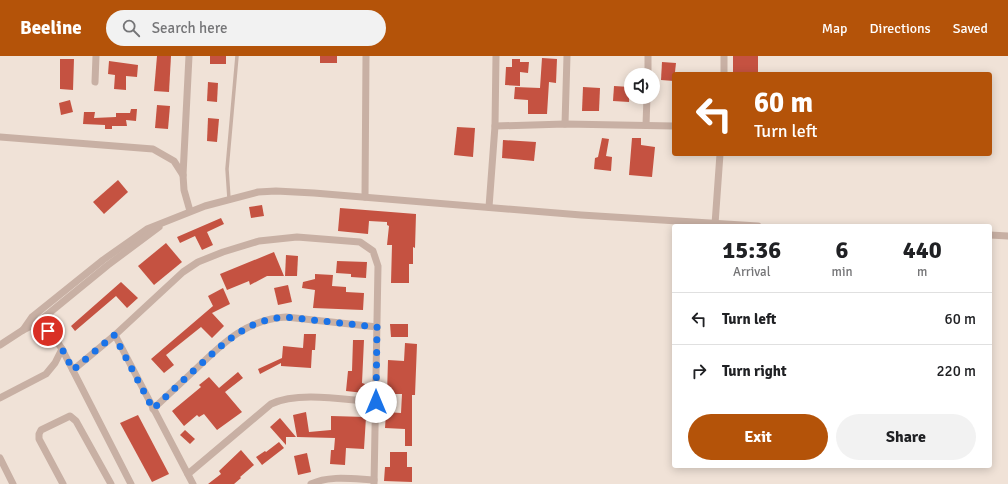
<!DOCTYPE html>
<html lang="en">
<head>
<meta charset="utf-8">
<style>
  body { margin:0; font-family:Signika,sans-serif; background:#f2f2f2; color:#202124; height:100vh; display:flex; flex-direction:column; font-size:15px; white-space:nowrap }
  * { box-sizing:border-box; margin:0 }
  p { font-size:13px; color:#757577 }
  .icon { flex:none; width:22px; height:22px; fill:none; stroke:currentColor; stroke-width:2; stroke-linecap:round; stroke-linejoin:round }
  .map { position:relative; flex:1; overflow:hidden }
  .sheet { position:absolute; left:672px; top:168px; width:320px; height:244px; display:flex; flex-direction:column; background:#fff; border-radius:4px; box-shadow:0 2px 10px #0003 }
  .sheet>* { flex:none }
  .top-card { position:absolute; left:672px; top:16px; width:320px; height:84px; border-radius:4px; box-shadow:0 2px 10px #0003; background:#b45309; color:#fff; overflow:hidden }
  .controls { position:absolute; left:624px; top:12px; display:grid; gap:8px }
  .controls a { display:grid; place-items:center; width:36px; height:36px; border-radius:50%; background:#fff; box-shadow:0 2px 10px #0003; font-size:20px }
  .pin { position:absolute; display:grid; place-items:center; width:34px; height:34px; color:#fff; margin:-17px; border:2px solid #fff; border-radius:50%; box-shadow:0 1px 4px #0007 }
  .me { position:absolute; width:44px; margin:-22px; rotate:0deg; stroke-linejoin:round; filter:drop-shadow(0 0 3px #0008) }
  .turn { display:flex; align-items:center; gap:14px; height:84px; padding:0 16px; font-size:18px }
  .turn .icon { width:52px; height:52px; stroke-width:2.5 }
  .turn b { display:block; font-size:28px; line-height:34px }
  .eta { display:flex; justify-content:space-evenly; align-items:center; height:68px; text-align:center }
  .eta b { font-size:24px; font-weight:800; line-height:28px }
  .button { display:flex; gap:8px; margin-top:auto; padding:8px 16px }
  .button a { flex:1; height:46px; border-radius:24px; background:#b45309; color:#fff; font-size:16px; font-weight:800; line-height:46px; text-align:center }
  .button a+a { background:#f2f2f2; color:#202124 }
  ul { padding:0; list-style:none }
  li { display:flex; align-items:center; gap:12px; height:52px; padding:0 16px; border-top:1px solid #e0e0e0 }
  li div { flex:1 }
  li b { display:block; font-size:15px }
  li em { font-style:normal }
  header { display:flex; align-items:center; gap:24px; box-sizing:border-box; height:56px; padding:0 20px; background:#b45309; color:#fff }
  header strong { font-size:19px }
  nav { display:flex; gap:22px; margin-inline-start:auto; font-size:14px }
  .search { width:280px; height:36px; background:#f2f2f2; display:flex; align-items:center; gap:10px; box-sizing:border-box; padding:0 14px; border-radius:22px; color:#757577; font-size:15px }
  .map>svg:first-child { display:block }
  .building { fill:#c55241 }
  .lines { fill:none; stroke-linecap:round; stroke-linejoin:round }
  .lane { stroke:#c8b0a4; stroke-width:3.5 }
  .street { stroke:#c8b0a4; stroke-width:7 }
  .route { stroke:#1a73e8; stroke-width:7; stroke-dasharray:0 12.6 }
</style>
</head>
<body>
<header>
<strong>Beeline</strong>
<div class="search"><svg class="icon" aria-label="search" viewBox="0 0 24 24"><circle cx="10" cy="10" r="6"/><path d="M15 15l6 6"/></svg>Search here</div>
<nav><a>Map</a><a>Directions</a><a>Saved</a></nav>
</header>
<div class="map">
<svg width="1008" height="428" viewBox="0 0 1008 428">
  <rect width="100%" height="100%" fill="#f0e2d7"/>
  <g class="building">
    <path d="M157,0H171L169,36L154,35Z"/>
    <rect x="210" y="0" width="16" height="8"/>
    <rect x="320" y="0" width="17" height="7"/>
    <rect x="733" y="0" width="25" height="18"/>
    <path d="M542,2L557,3L556,27L549,26L547,58H528V44L514,43L515,31L540,32Z"/>
    <path d="M60,3H74L73,34L60,33Z"/>
    <path d="M512,3H520V6H529L528,17L520,16V30L505,29L506,11H512Z"/>
    <path d="M109,5L138,9L137,21L126,20V34L114,33L115,19L108,18Z"/>
    <path d="M662,6L676,7L674,25L661,24Z"/>
    <path d="M208,26L218,27L217,46L207,45Z"/>
    <path d="M614,30L630,31L629,46L613,45Z"/>
    <path d="M583,31L600,32L599,55H582Z"/>
    <path d="M70,44L73,56L61,59L59,47Z"/>
    <path d="M157,49L170,50L168,73L155,72Z"/>
    <path d="M131,53H137L136,65L126,64L127,70H112V73H105V69L83,68L84,56H95L94,62L116,61V57H130Z"/>
    <path d="M208,62L219,63L217,86L207,85Z"/>
    <path d="M457,71L475,72L473,101L454,99Z"/>
    <path d="M602,82L609,83L606,100L612,101L611,115L594,113L595,102L598,101Z"/>
    <path d="M632,82H641V89L655,91L652,121L629,119Z"/>
    <path d="M503,84L536,86L534,105L502,102Z"/>
    <path d="M118,124L128,136L104,158L93,146Z"/>
    <path d="M262,149L264,160L251,162L249,151Z"/>
    <path d="M340,152L416,158L415,192L413,191V208H409V227H391L392,189H387L389,170L387,169V166L369,165L368,178L338,175Z"/>
    <path d="M221,162L224,168L207,176L213,189L202,194L195,180L180,187L177,181Z"/>
    <path d="M166,187L182,206L154,229L138,210Z"/>
    <path d="M274,196L284,220H267L250,229L249,225L227,234L220,218Z"/>
    <path d="M286,199L298,200L297,220H285Z"/>
    <path d="M337,205L367,206L366,222L351,221V218L336,217Z"/>
    <path d="M315,218L333,219L332,230L346,231V236L364,237L363,254L313,252L315,234L302,232L303,226L315,223Z"/>
    <path d="M121,226L138,242L127,252L116,240L75,275L71,270Z"/>
    <path d="M288,229L292,246L278,249L274,232Z"/>
    <path d="M223,232L230,248L212,257L224,270L212,282L201,271L166,299L174,309L164,317L151,303L213,250L208,240Z"/>
    <path d="M390,268H408V281H391Z"/>
    <path d="M304,278H316L315,294H312L311,312L281,310V307L260,318L258,313L282,302L283,290L303,292Z"/>
    <path d="M353,284H364L362,327L365,328L364,337L346,335L348,315H352Z"/>
    <path d="M405,287L417,288L415,339H412V390H405V373L385,372L386,356L401,357L402,338H387L388,304L404,305Z"/>
    <path d="M238,316L243,322L225,336L242,356L217,374L204,358L199,361L197,359L184,370L172,355L201,331L199,329L209,321L219,332Z"/>
    <path d="M306,356L309,376L331,374V360L366,361L364,393L346,392L345,409L330,408L331,394H334L335,382L297,381L293,359Z"/>
    <path d="M138,359L169,418L152,426L120,367Z"/>
    <path d="M280,362L296,381H286V389L270,371Z"/>
    <path d="M185,374L195,383L190,388L180,379Z"/>
    <path d="M279,386L284,392L262,409L256,401L265,395L266,396Z"/>
    <path d="M241,394L254,409L240,421L241,422L234,428H208L221,418L219,415Z"/>
    <path d="M390,396H407V411H412V426L384,425L385,411H390Z"/>
    <path d="M307,397L311,416L298,419L294,400Z"/>
  </g>
  <g class="lines">
    <path class="lane" d="M229,143L227,113L237,0"/>
    <g class="street">
      <path d="M189,0L183,119L184,134L190,155"/>
      <path d="M724,18V0"/>
      <path d="M648,19V0"/>
      <path d="M95,26L96,0"/>
      <path d="M565,68L567,0"/>
      <path d="M646,69L647,41"/>
      <path d="M495,70L565,68L674,70"/>
      <path d="M0,81L153,93L174,105L183,119"/>
      <path d="M365,141L366,0"/>
      <path d="M489,151L495,70L496,0"/>
      <path d="M715,168L720,98"/>
      <path d="M990,179L1008,180"/>
      <path d="M35,264L54,281L62,293L131,428"/>
      <path d="M23,274L32,261L103,204L147,173L205,150L258,136L276,135L314,137L581,159L758,170"/>
      <path d="M115,279L193,428"/>
      <path d="M0,289L23,274L37,267L108,209L159,171"/>
      <path d="M73,314L115,279L183,216L198,206L223,196L259,185L297,181L360,186L373,195L378,210L374,428"/>
      <path d="M0,342L46,318L55,307L62,293"/>
      <path d="M153,353C168,339 183,325 198,311C224,286 248,263 286,261L377,271"/>
      <path d="M0,402L13,428"/>
      <path d="M188,418L271,348C299,335 345,344 376,346"/>
      <path d="M63,428L39,383V378L41,374L70,360L76,365L111,428"/>
      <path d="M311,428C329,419 354,423 374,424"/>
    </g>
  </g>
  <g class="lines">
    <path class="route" d="M48,275L62,293L73,314L114,279L153,353C169,338 184,323 200,309C226,285 249,263 286,261L377,271L376,346"/>
  </g>
</svg>
<div class="controls">
<a><svg class="icon" aria-label="sound" viewBox="0 0 24 24"><path d="M4 9h4l5-4v14l-5-4H4zM17 9q2 3 0 6"/></svg></a>
</div>
<div class="pin" style="left:48px;top:275px;background:#d93025"><svg class="icon" aria-label="arrive" viewBox="0 0 24 24"><path d="M6 21V4h12l-3 4 3 4H6"/></svg></div>
<svg class="me" style="left:376px;top:346px" viewBox="-20 -20 40 40"><circle r="19" fill="#fff"/><path d="M0-13L10 11 0 6-10 11z" fill="#1a73e8"/></svg>
<div class="top-card">
<div class="turn"><svg class="icon" aria-label="left" viewBox="0 0 24 24"><path d="M17 20v-9H6M10 6l-5 5 5 5"/></svg><div><b>60 m</b>Turn left</div></div>
</div>
<section class="sheet">
<div class="eta">
<div><b>15:36</b><p>Arrival</p></div>
<div><b>6</b><p>min</p></div>
<div><b>440</b><p>m</p></div>
</div>
<ul>
<li><svg class="icon" aria-label="left" viewBox="0 0 24 24"><path d="M17 20v-9H6M10 6l-5 5 5 5"/></svg><div><b>Turn left</b></div><em>60 m</em></li>
<li><svg class="icon" aria-label="right" viewBox="0 0 24 24"><path d="M7 20v-9h11M14 6l5 5-5 5"/></svg><div><b>Turn right</b></div><em>220 m</em></li>
</ul>
<div class="button"><a>Exit</a><a>Share</a></div>
</section>
</div>
</body>
</html>
